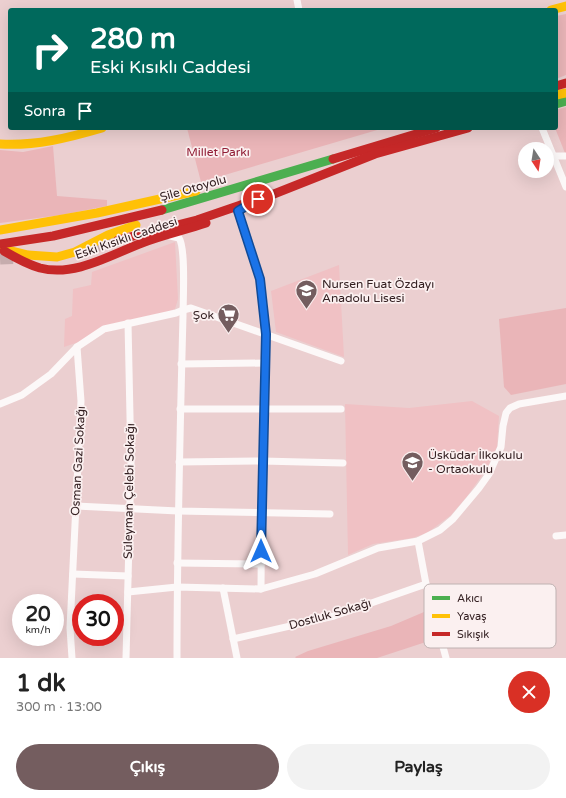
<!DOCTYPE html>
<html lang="tr">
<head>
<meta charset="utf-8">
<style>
  body { margin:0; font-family:"Varela Round",sans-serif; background:#f2f2f2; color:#222; height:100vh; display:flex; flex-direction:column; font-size:15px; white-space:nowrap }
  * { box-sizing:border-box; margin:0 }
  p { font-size:13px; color:#767676 }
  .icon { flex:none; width:22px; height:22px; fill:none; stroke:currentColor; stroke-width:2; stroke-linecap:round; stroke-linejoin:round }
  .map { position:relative; height:658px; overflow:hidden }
  .drawer { display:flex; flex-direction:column; background:#fff; flex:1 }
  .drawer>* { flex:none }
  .hud { position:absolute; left:8px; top:8px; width:550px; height:122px; border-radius:4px; box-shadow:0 4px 16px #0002; background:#00695c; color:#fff; overflow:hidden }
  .needle { width:26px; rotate:168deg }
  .controls { position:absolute; left:518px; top:142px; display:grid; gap:8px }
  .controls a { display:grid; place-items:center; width:36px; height:36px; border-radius:50%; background:#fff; box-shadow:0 4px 16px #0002; font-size:20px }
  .speed { position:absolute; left:12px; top:594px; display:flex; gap:8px; font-size:20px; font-weight:700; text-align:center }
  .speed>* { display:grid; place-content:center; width:52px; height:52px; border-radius:50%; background:#fff; box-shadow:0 4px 16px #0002; line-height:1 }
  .speed small { font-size:10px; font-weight:400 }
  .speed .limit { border:6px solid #d22; background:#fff; color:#111 }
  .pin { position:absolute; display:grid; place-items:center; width:34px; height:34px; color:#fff; margin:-17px; border:2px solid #fff; border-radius:50%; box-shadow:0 1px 4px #0007 }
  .me { position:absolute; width:44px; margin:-22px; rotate:0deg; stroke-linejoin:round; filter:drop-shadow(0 0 3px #0008) }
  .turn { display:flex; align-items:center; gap:14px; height:84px; padding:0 16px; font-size:18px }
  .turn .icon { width:52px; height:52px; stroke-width:2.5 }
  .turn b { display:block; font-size:28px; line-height:34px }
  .then { display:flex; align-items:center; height:38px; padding:0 16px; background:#0003; gap:8px; font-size:15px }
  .round { display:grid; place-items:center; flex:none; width:42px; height:42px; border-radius:21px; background:#f2f2f2 }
  .overview { display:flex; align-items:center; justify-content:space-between; height:68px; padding:0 16px }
  h1 { font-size:24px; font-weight:800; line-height:30px }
  .cta { display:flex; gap:8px; margin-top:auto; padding:8px 16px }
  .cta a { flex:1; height:46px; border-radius:24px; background:#745d5f; color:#fff; font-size:16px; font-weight:800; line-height:46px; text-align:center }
  .cta a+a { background:#f2f2f2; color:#222 }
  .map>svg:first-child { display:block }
  .built { fill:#f0c1c4 }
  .green { fill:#eab5b8 }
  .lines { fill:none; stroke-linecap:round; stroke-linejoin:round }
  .highway-tunnel { stroke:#c6acad; stroke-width:13; stroke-dasharray:13 6; stroke-linecap:butt }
  .street { stroke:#fcf8f8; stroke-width:7 }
  .fast { stroke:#4caf50; stroke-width:9 }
  .slow { stroke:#ffc107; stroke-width:9 }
  .jam { stroke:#c62828; stroke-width:9 }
  .route-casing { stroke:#114b97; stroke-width:10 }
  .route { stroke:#1a73e8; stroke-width:7 }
  .labels { text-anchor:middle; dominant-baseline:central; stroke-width:3.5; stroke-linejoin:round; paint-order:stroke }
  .park-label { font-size:12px; fill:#911d35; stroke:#fbf0f0 }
  .street-label { font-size:12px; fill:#342022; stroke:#fbf0f0 }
  .poi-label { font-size:12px; fill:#342022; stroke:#fbf0f0; text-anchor:start }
  .key { fill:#fbf0f0; stroke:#bfb2b2; stroke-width:1 }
  .key-label { font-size:11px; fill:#342022 }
</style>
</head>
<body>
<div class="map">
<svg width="566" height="658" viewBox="0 0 566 658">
  <rect width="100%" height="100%" fill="#ebcfd0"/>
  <g class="built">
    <path d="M175,242L178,299L175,309L64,347L65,319L72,316L73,289L91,285L92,272Z"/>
    <path d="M339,265L344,357L276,332L271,291Z"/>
    <path d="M472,401L499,416L497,447L487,468L468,495L451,515L427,533L412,538L373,544L348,555L345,404L409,408Z"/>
  </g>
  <g class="green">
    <path d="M566,14V75L556,79V16Z"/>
    <path d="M566,107V153H565L555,128L556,110Z"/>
    <path d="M187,128H384L201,182Z"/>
    <path d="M53,146L57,196L107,200V206L61,215L0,223V150L23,152Z"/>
    <path d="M566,308V384L511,395L504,387L499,319Z"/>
    <path d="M424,612L432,640L377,658H296L295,657L308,651L391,626Z"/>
  </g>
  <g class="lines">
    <g class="highway-tunnel">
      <path d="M87,248L118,240"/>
      <path d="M0,258L22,257"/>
    </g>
    <g class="street">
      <path d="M297,0L299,10"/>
      <path d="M542,128L566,187"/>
      <path d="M554,156H566"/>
      <path d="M238,211L260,279L264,304L265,334L262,461L261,589"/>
      <path d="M170,236L179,238C186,248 183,301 183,316C180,430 177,544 177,658"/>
      <path d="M181,364L265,363"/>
      <path d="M0,404L22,395L51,374L77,347L104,329L176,313L183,310L191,308L341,361"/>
      <path d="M180,409H341"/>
      <path d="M179,462L262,461L343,463"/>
      <path d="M76,506L178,511L330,514"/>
      <path d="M556,536L566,535"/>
      <path d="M418,541L426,584L446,658"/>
      <path d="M177,563L261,564"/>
      <path d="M73,574L128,576"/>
      <path d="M223,588L237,658"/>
      <path d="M128,592L177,587L261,589L315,574L378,548L418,541L440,530L453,519L479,488L489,474L501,447L503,426L506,413L510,408L519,404L566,396"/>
      <path d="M233,639L334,616L426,584"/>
      <path d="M72,658L70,628L81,401L77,347"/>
      <path d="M126,658L131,463L128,323"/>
    </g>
    <g class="fast">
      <path d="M556,104L566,101"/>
      <path d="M162,210L333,159"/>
    </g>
    <g class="slow">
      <path d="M551,10L566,6"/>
      <path d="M556,95L566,93"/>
      <path d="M0,144C36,146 68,138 102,128"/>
      <path d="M0,230L97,213L196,191"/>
      <path d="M0,248L28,255L57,257L75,252L108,235L136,225"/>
    </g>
    <g class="jam">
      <path d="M556,86L566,83"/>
      <path d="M333,159L436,128"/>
      <path d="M251,203L375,154L468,128"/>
      <path d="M118,240L197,220L258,199"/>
      <path d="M0,244L53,236L162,210"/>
      <path d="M4,251C16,258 27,264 40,268C75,277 110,255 142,243C163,235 185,230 206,223"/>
    </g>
  </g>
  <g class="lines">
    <defs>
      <path id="route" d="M258,199L238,211L260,279L266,334L261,551"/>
    </defs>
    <use href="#route" class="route-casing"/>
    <use href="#route" class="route"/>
  </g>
  <defs>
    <symbol id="school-pin" viewBox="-11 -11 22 30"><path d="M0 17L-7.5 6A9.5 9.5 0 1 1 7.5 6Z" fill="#745d5f" stroke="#fbf0f0"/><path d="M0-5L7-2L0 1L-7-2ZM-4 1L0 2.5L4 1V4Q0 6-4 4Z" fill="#fff"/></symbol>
    <symbol id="supermarket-pin" viewBox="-11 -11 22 30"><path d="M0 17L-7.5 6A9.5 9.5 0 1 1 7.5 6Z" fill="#745d5f" stroke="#fbf0f0"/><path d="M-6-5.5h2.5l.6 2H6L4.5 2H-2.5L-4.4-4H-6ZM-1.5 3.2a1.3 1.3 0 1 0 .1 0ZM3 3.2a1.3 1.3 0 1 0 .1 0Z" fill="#fff"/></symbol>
  </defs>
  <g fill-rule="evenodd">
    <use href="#school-pin" x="294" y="278" width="25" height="34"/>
    <use href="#supermarket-pin" x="216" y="302" width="25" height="34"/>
    <use href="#school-pin" x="400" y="450" width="25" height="34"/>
  </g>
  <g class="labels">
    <g class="park-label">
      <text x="218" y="152">Millet Parkı</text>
    </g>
    <g class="street-label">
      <text transform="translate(193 188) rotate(-16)">Şile Otoyolu</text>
      <text transform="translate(126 238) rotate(-19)">Eski Kısıklı Caddesi</text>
      <text transform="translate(78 461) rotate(-87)">Osman Gazi Sokağı</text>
      <text transform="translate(129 491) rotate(-89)">Süleyman Çelebi Sokağı</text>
      <text transform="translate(330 614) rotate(-16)">Dostluk Sokağı</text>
    </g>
    <g class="poi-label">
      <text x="322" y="284">Nursen Fuat Özdayı<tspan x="322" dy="14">Anadolu Lisesi</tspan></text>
      <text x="214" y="315" text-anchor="end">Şok</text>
      <text x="428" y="455">Üsküdar İlkokulu<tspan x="428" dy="14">- Ortaokulu</tspan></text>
    </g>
  </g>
  <rect x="424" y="584" width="132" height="64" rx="6" class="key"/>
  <rect x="432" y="596" width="18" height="4" fill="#4caf50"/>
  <rect x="432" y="614" width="18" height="4" fill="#ffc107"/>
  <rect x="432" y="632" width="18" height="4" fill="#c62828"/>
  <g class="key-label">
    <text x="457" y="602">Akıcı</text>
    <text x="457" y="620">Yavaş</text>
    <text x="457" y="638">Sıkışık</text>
  </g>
</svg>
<div class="controls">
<a><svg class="needle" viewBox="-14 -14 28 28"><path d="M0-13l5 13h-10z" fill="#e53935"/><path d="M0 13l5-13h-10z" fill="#767676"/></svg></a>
</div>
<div class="speed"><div>20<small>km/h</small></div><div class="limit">30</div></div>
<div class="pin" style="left:258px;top:199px;background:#d93025"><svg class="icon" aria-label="arrive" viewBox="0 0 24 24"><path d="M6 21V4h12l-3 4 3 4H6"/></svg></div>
<svg class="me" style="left:261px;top:551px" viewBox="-20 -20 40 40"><path d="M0-17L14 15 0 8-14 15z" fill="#1a73e8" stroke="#fff" stroke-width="4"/></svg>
<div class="hud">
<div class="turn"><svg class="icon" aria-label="right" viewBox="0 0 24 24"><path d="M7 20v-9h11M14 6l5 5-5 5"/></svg><div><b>280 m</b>Eski Kısıklı Caddesi</div></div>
<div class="then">Sonra<svg class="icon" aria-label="arrive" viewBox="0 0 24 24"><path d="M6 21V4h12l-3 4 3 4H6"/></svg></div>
</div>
</div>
<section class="drawer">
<div class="overview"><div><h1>1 dk</h1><p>300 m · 13:00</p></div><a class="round" style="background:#d93025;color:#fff"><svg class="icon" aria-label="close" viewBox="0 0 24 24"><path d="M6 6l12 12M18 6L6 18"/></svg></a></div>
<div class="cta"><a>Çıkış</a><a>Paylaş</a></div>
</section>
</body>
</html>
